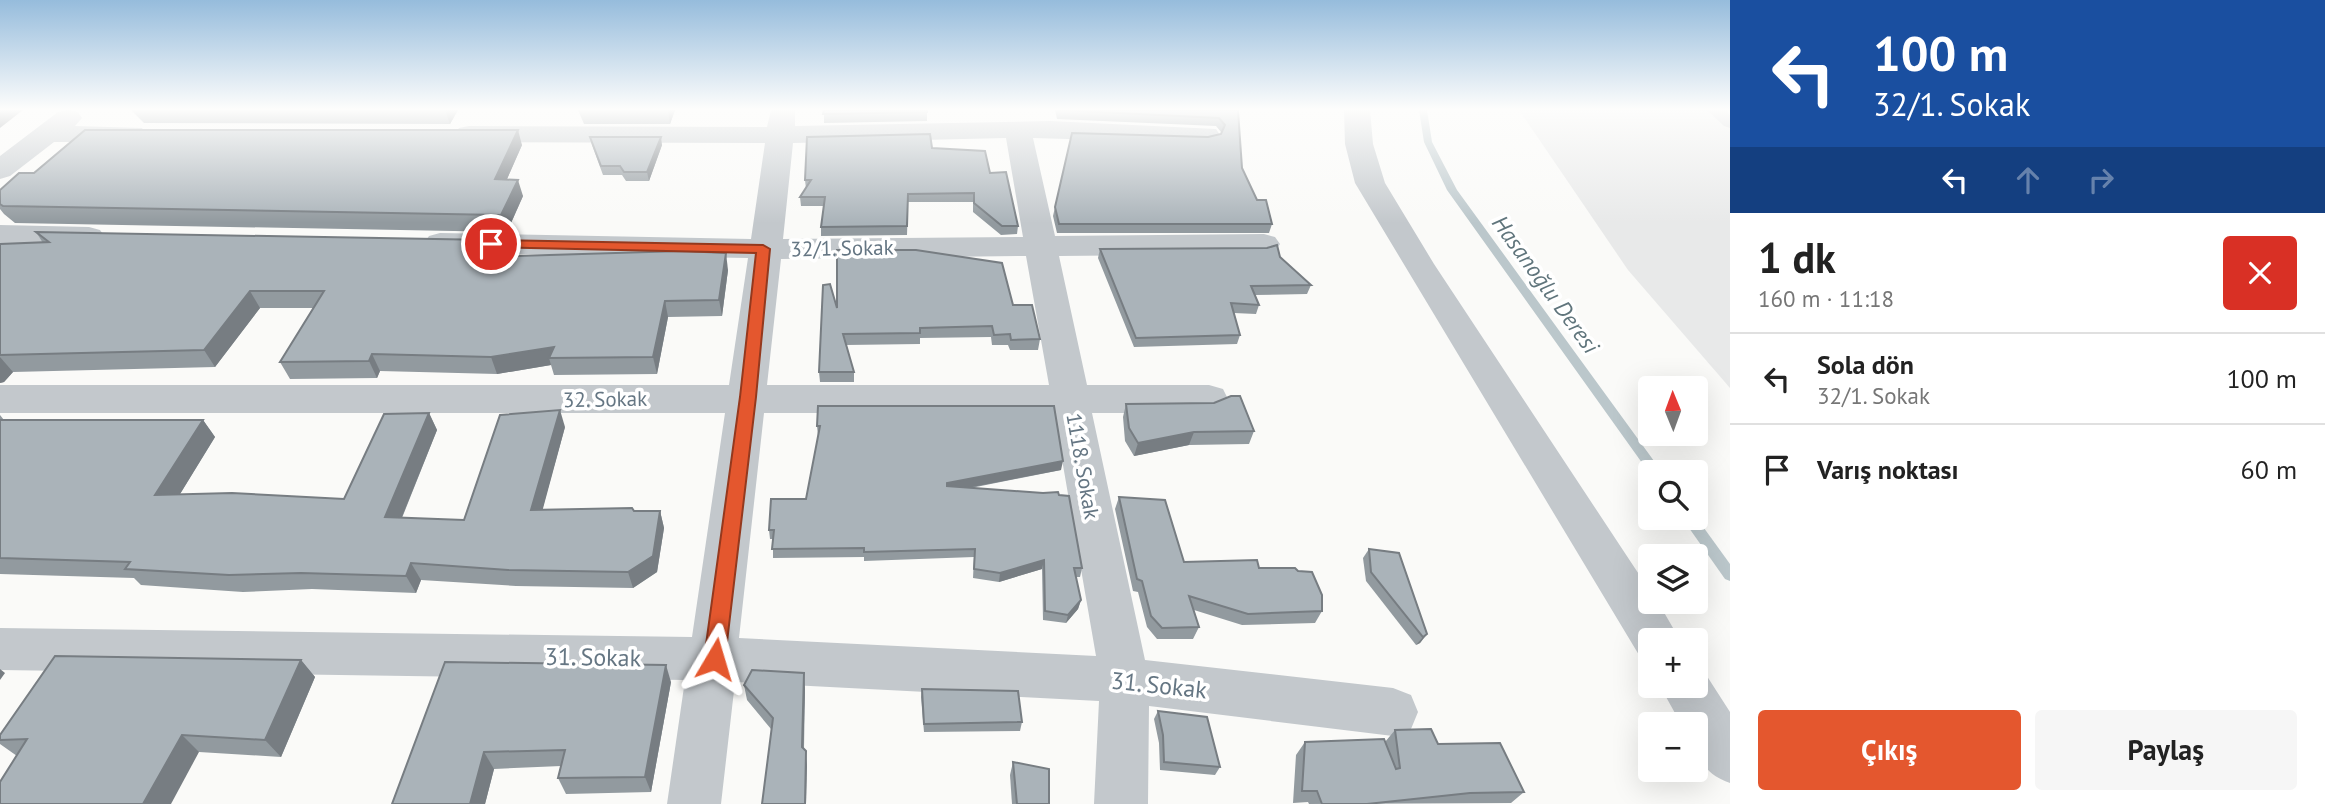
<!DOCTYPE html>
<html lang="tr">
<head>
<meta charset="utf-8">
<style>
  body { margin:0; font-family:"PT Sans",sans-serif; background:#f6f6f6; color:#222; height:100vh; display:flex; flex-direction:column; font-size:26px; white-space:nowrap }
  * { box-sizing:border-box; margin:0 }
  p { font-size:23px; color:#767676 }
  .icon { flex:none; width:38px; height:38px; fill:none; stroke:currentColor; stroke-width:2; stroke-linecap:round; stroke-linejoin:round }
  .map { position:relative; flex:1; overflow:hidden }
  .drawer { display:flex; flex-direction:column; background:#fff; width:595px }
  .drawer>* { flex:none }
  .guide { background:#1a4fa0; color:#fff; overflow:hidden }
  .needle { width:46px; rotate:359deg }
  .buttons { position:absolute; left:1638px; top:376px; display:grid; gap:14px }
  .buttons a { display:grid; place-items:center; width:70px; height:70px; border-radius:7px; background:#fff; box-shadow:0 7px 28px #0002; font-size:35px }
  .pin { position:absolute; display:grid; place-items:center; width:60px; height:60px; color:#fff; margin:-30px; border:4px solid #fff; border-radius:50%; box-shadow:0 2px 7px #0007 }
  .me { position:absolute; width:77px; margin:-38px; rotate:7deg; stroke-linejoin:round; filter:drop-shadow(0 0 5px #0008) }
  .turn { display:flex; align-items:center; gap:24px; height:147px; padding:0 28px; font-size:32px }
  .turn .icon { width:91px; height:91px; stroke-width:2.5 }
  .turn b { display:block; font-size:49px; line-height:60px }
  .lanes { display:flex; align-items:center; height:66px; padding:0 28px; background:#0003; justify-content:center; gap:35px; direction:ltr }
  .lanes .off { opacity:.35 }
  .round { display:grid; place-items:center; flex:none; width:74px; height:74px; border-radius:7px; background:#f6f6f6 }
  .summary { display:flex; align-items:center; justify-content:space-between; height:119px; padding:0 28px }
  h1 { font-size:42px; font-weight:600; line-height:52px }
  .action { display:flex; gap:14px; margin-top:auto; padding:14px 28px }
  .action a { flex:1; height:80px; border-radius:7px; background:#e4572e; color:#fff; font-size:28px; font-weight:600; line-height:80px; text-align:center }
  .action a+a { background:#f6f6f6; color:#222 }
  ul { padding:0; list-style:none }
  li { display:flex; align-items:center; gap:21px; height:91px; padding:0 28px; border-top:2px solid #e0e0e0 }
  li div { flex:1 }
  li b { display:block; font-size:26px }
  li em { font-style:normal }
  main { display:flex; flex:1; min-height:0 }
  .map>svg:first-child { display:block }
  .built { fill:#e8e9e9 }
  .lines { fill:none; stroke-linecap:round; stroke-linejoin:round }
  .stream { fill:#bbc7cb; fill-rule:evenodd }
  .service { fill:#c3c8cc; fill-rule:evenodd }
  .minor { fill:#c3c8cc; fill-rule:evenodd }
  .tertiary { fill:#c3c8cc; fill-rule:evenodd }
  .wall { fill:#929a9f }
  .shaded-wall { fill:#777d82 }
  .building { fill:#aab3b9; stroke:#777d82; stroke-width:2 }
  .route { fill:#e4572e; stroke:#94391e; stroke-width:2 }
  .labels { text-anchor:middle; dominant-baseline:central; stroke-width:7; stroke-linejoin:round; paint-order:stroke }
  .street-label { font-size:21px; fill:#657683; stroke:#fff }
  .water-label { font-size:23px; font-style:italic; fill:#60757c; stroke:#fff }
  .near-street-label { font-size:24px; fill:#657683; stroke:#fff }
</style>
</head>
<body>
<main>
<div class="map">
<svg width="1730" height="804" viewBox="0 0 1730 804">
  <rect width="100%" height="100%" fill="#fafaf8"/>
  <path class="built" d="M1519,110H1730V388L1628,270Z"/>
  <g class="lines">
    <g class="stream">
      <path d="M1419,110H1427L1432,142L1457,190L1662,472L1650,474L1447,190L1424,142Z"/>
      <path d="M1696,517L1730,564V581L1725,579L1682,518Z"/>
    </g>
    <path class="service" d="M1707,110H1725L1730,115V128L1724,126Z"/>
    <g class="minor">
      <path d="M69,110L78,112L82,118L75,126L142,128L146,134L142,140L132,142H54L10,176L0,179V156L58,112Z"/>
      <path d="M771,110H795V126L1050,121L1216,129L1220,135L1216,141L1206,143L1033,138L1055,236L1264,234L1275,237L1280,244L1275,251L1264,254L1059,256L1087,385H1209L1223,389L1228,399L1223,409L1209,413H1092L1145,660L1393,688L1411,695L1418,712L1411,729L1393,736L1149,706L1148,804H1094L1099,701L735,682L721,804H667L685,680L0,670V628L692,637L725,413H0V385H729L748,258L440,253L429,250L424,243L429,236L440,233L751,239L765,143L469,142L459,140L455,134L459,128L469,126L767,127ZM1006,138L1023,237L783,239L793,143ZM1026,256L1049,385H767L781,259ZM764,413H1054L1096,656L739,638Z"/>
      <path d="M0,225L89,227L100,230L105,237L100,244L89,247L0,245Z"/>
    </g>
    <g class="tertiary">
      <path d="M1344,110H1370L1373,144L1385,183L1434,264L1650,591V602H1658L1680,640H1650V659L1639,655L1355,183L1345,144Z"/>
      <path d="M1696,667L1703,670L1730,712V783C1700,772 1696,755 1696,724H1681L1660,686H1696Z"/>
    </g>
  </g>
  <g class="wall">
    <path d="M131,110H458L450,124L144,123Z"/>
    <path d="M578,110H675L670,124H584Z"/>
    <path d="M824,110L927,112V121L824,123Z"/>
    <path d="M1055,110H1238L1242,168L1257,200L1272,224L1269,233H1057L1053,216L1055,207L1221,134V132L1216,126L1057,119Z"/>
    <path d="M590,137L662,145L649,181H626L622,175H603L592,145Z"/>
    <path d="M522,145L507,179L523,196L507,232L15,223L4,214L0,209V190L34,173Z"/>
    <path d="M990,173L1018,226L1017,234L1001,235L973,212V202H908L907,235L821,236V227L824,206H801L800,197L806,189L805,180Z"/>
    <path d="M36,232L496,256L728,270L722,316L668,317L657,374L554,375L551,365L497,374L380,371L377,378L290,379L280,362L313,308H260L215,367L13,372L4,382L0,383V244L43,243Z"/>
    <path d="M1100,249L1280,257L1311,285L1307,294L1255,295L1259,305L1256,314L1234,313L1240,335L1237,344L1134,347L1098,258Z"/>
    <path d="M1013,305L1040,339L1038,350H1010L1008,345H992L991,337L920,338V344L846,345L854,372V382H820L819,372L837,308Z"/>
    <path d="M1126,404L1254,431L1249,444L1189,445L1134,456L1125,441L1123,417Z"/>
    <path d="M429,413L437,430L402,518L464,520L565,427L542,510L660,511L664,528L657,572L633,588L516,586L421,580L416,593L312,589L243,592L141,585L134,578L0,574V415L4,420H203L215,437L180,494L344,499Z"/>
    <path d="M817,426L1061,470L971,488L1082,568L1080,577H1076L1081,600L1078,609L1066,623L1043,620L1042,569L999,582L973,578L974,557L864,561V557L773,558V539H770L769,530L806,499L818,436Z"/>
    <path d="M1119,497L1184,562L1259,568L1322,611L1315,623L1242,625L1194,610L1199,627L1193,639H1157L1147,627L1138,592L1133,591L1115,509Z"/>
    <path d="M1369,549L1427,634L1420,643L1416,645L1366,581L1363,558Z"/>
    <path d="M301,660L315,677L281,757L199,752L17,756L0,744V735Z"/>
    <path d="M445,662L671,682L651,792L566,794L558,778L561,766L494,769L485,804H392Z"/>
    <path d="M744,685L805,688L804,749L807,766L771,729L747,700Z"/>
    <path d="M922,689L1022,722L1020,731L924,732L921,697Z"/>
    <path d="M1158,711L1220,767L1215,775L1160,770L1159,743L1154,719Z"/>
    <path d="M1395,730L1438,744L1524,792L1511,803L1309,804L1308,802L1293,803L1296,755L1305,742H1385Z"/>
    <path d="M1013,762L1049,804H1012L1010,775Z"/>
  </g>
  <g class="shaded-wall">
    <path d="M0,110H23L0,128Z"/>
    <path d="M445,110H458L450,124Z"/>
    <path d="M668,110H675L670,124Z"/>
    <path d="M518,130L522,145L500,195L495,179Z"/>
    <path d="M661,137L662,145L649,181L647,172Z"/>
    <path d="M518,180L523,196L507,232L501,215Z"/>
    <path d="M490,240L496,256L482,257Z"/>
    <path d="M726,253L728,270L722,316L719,300Z"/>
    <path d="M250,291L260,308L215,367L204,350Z"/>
    <path d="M665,301L668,317L657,374L653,357Z"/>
    <path d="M554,347L549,358L551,365L497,374L491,357Z"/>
    <path d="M372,354L380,371L377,378L369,361Z"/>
    <path d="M0,357L13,372L4,382L0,383Z"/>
    <path d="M560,410L565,427L538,527L531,510Z"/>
    <path d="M429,413L437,430L395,534L385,517Z"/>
    <path d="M203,420L215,437L169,512L155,495Z"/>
    <path d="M1194,432L1189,445L1134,456L1138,443Z"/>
    <path d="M1063,461L1061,470L946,492L947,483Z"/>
    <path d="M660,511L664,528L657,572L633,588L628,572Z"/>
    <path d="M1044,560L1042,569L999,582L1000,573Z"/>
    <path d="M411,563L421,580L416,593L406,576Z"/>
    <path d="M1081,600L1078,609L1066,623L1068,615Z"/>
    <path d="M1427,634L1420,643L1416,645L1423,637Z"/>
    <path d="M301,660L315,677L281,757L265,740Z"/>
    <path d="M666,665L671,682L651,792L645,777Z"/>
    <path d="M0,669L5,673L0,680Z"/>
    <path d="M804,673L805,688L803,762L802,747Z"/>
    <path d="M182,735L199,752L171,804H143Z"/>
    <path d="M806,751L807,766L806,804H805Z"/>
    <path d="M484,752L494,769L485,804H470Z"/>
  </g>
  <g class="building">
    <path d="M824,110H927V112L823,114Z"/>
    <path d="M1059,110H1238L1242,168L1257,200H1266L1272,224H1059L1055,207L1072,133L1208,137L1221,134L1225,125L1219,118Z"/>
    <path d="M85,130H518L495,179L518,180L501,215L3,206L0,204V190L19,173H34Z"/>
    <path d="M930,134L932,148L985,151L990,173L1006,172L1018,226H1002L974,203V193L908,194L907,226L821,227L825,197H800L811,180H805L807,137Z"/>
    <path d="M590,137H661L647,172H624L620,166H601Z"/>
    <path d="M36,232L490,240L482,257L682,251L726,253L719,300L665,301L653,357L549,358L554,347L491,357L372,354L369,361L280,362L324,291H250L204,350L0,355V244L49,242Z"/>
    <path d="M1277,245L1280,257L1311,285L1251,286L1259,305L1231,303L1240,335L1136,338L1100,249L1267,248Z"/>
    <path d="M837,250H916L1002,263L1013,305H1032L1040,339L1011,340L1010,334L994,335L992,326L920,328V333L843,334L854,372H819L823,285L830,284L837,308Z"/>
    <path d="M1231,396H1240L1254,431L1194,432L1138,443L1129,428L1126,404L1214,403Z"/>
    <path d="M818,406H1054L1063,461L947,483V486L1043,493L1058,492L1059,495L1069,496L1082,568H1074L1081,600L1068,615L1045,611L1044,560L1000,573L974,569L975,549L864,552V548L772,549L774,530H769L771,499H806L820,426H817Z"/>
    <path d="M560,410L531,510L632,508L634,511H660L653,556L628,572L508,570L411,563L406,576L301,573L229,575L125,569L130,562L0,558V420H203L155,495L232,493L344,499L384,414L429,413L385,517L464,520L500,415Z"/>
    <path d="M1119,497L1165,500L1184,562L1257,560L1259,568H1295L1298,571L1312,572L1322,595V611L1248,614L1189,596L1199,627L1162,628L1151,616L1142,581L1137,579Z"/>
    <path d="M1369,549L1399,553L1427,634L1423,637L1371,572Z"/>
    <path d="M55,656L301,660L265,740L182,735L143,804H0V782L27,739L0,740V735Z"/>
    <path d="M445,662L666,665L645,777L558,778L565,750L484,752L470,804H392Z"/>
    <path d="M752,670L804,673L802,747L806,751L805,804H762L773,718L744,685Z"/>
    <path d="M922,689L1018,691L1022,722L924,724Z"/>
    <path d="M1158,711L1207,717L1220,767L1164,762L1163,735Z"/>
    <path d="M1431,729L1438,744L1500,743L1524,792L1470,793L1367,804H1322L1317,791H1302L1305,742L1384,739L1396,769L1400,768L1395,730Z"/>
    <path d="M1013,762L1049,769V804H1017Z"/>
  </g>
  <linearGradient id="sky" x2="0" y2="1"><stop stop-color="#96bcdc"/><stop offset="0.49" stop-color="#fdfdfc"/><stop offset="1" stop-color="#fdfdfc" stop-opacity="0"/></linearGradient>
  <rect width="1730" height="223" fill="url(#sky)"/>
  <path class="route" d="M491,240L763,245L770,249L756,397L725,659L722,665L715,668L707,665L704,659L740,397L756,253L486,247V241Z"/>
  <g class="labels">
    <g class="street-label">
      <text transform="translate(842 248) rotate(-1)">32/1. Sokak</text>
      <text transform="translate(605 399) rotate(-1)">32. Sokak</text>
      <text transform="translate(1083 466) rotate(80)">1118. Sokak</text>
    </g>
    <g class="water-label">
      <text transform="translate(1546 284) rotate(54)">Hasanoğlu Deresi</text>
    </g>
    <g class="near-street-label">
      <text transform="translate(593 657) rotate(1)">31. Sokak</text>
      <text transform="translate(1159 685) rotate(6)">31. Sokak</text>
    </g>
  </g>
</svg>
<div class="buttons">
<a><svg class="needle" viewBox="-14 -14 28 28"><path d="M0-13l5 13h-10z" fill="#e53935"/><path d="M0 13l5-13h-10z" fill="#767676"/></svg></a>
<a><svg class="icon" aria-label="search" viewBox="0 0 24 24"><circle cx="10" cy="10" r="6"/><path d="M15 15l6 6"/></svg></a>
<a><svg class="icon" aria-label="layers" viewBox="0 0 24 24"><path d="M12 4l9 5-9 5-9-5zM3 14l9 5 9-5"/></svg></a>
<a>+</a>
<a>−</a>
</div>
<div class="pin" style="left:491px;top:244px;background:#d93025"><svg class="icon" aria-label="arrive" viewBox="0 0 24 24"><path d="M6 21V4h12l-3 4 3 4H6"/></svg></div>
<svg class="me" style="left:715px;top:659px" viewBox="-20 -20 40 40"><path d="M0-17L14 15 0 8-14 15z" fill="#e4572e" stroke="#fff" stroke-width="4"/></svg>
</div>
<section class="drawer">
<div class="guide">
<div class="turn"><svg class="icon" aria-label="left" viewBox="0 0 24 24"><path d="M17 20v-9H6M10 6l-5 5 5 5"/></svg><div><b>100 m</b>32/1. Sokak</div></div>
<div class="lanes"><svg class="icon" aria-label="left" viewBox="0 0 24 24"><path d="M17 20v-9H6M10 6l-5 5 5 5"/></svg><svg class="icon off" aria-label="ahead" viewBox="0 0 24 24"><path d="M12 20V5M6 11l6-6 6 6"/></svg><svg class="icon off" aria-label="right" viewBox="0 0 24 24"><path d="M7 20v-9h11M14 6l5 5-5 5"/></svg></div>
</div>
<div class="summary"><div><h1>1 dk</h1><p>160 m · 11:18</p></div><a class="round" style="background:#d93025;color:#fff"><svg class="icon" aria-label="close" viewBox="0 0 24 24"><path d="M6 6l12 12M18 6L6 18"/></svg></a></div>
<ul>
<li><svg class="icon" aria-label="left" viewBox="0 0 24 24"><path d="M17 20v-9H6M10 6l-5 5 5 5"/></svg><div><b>Sola dön</b><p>32/1. Sokak</p></div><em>100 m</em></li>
<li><svg class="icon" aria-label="arrive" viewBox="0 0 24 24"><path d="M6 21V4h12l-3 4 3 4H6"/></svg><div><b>Varış noktası</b></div><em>60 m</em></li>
</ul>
<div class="action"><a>Çıkış</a><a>Paylaş</a></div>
</section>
</main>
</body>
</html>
